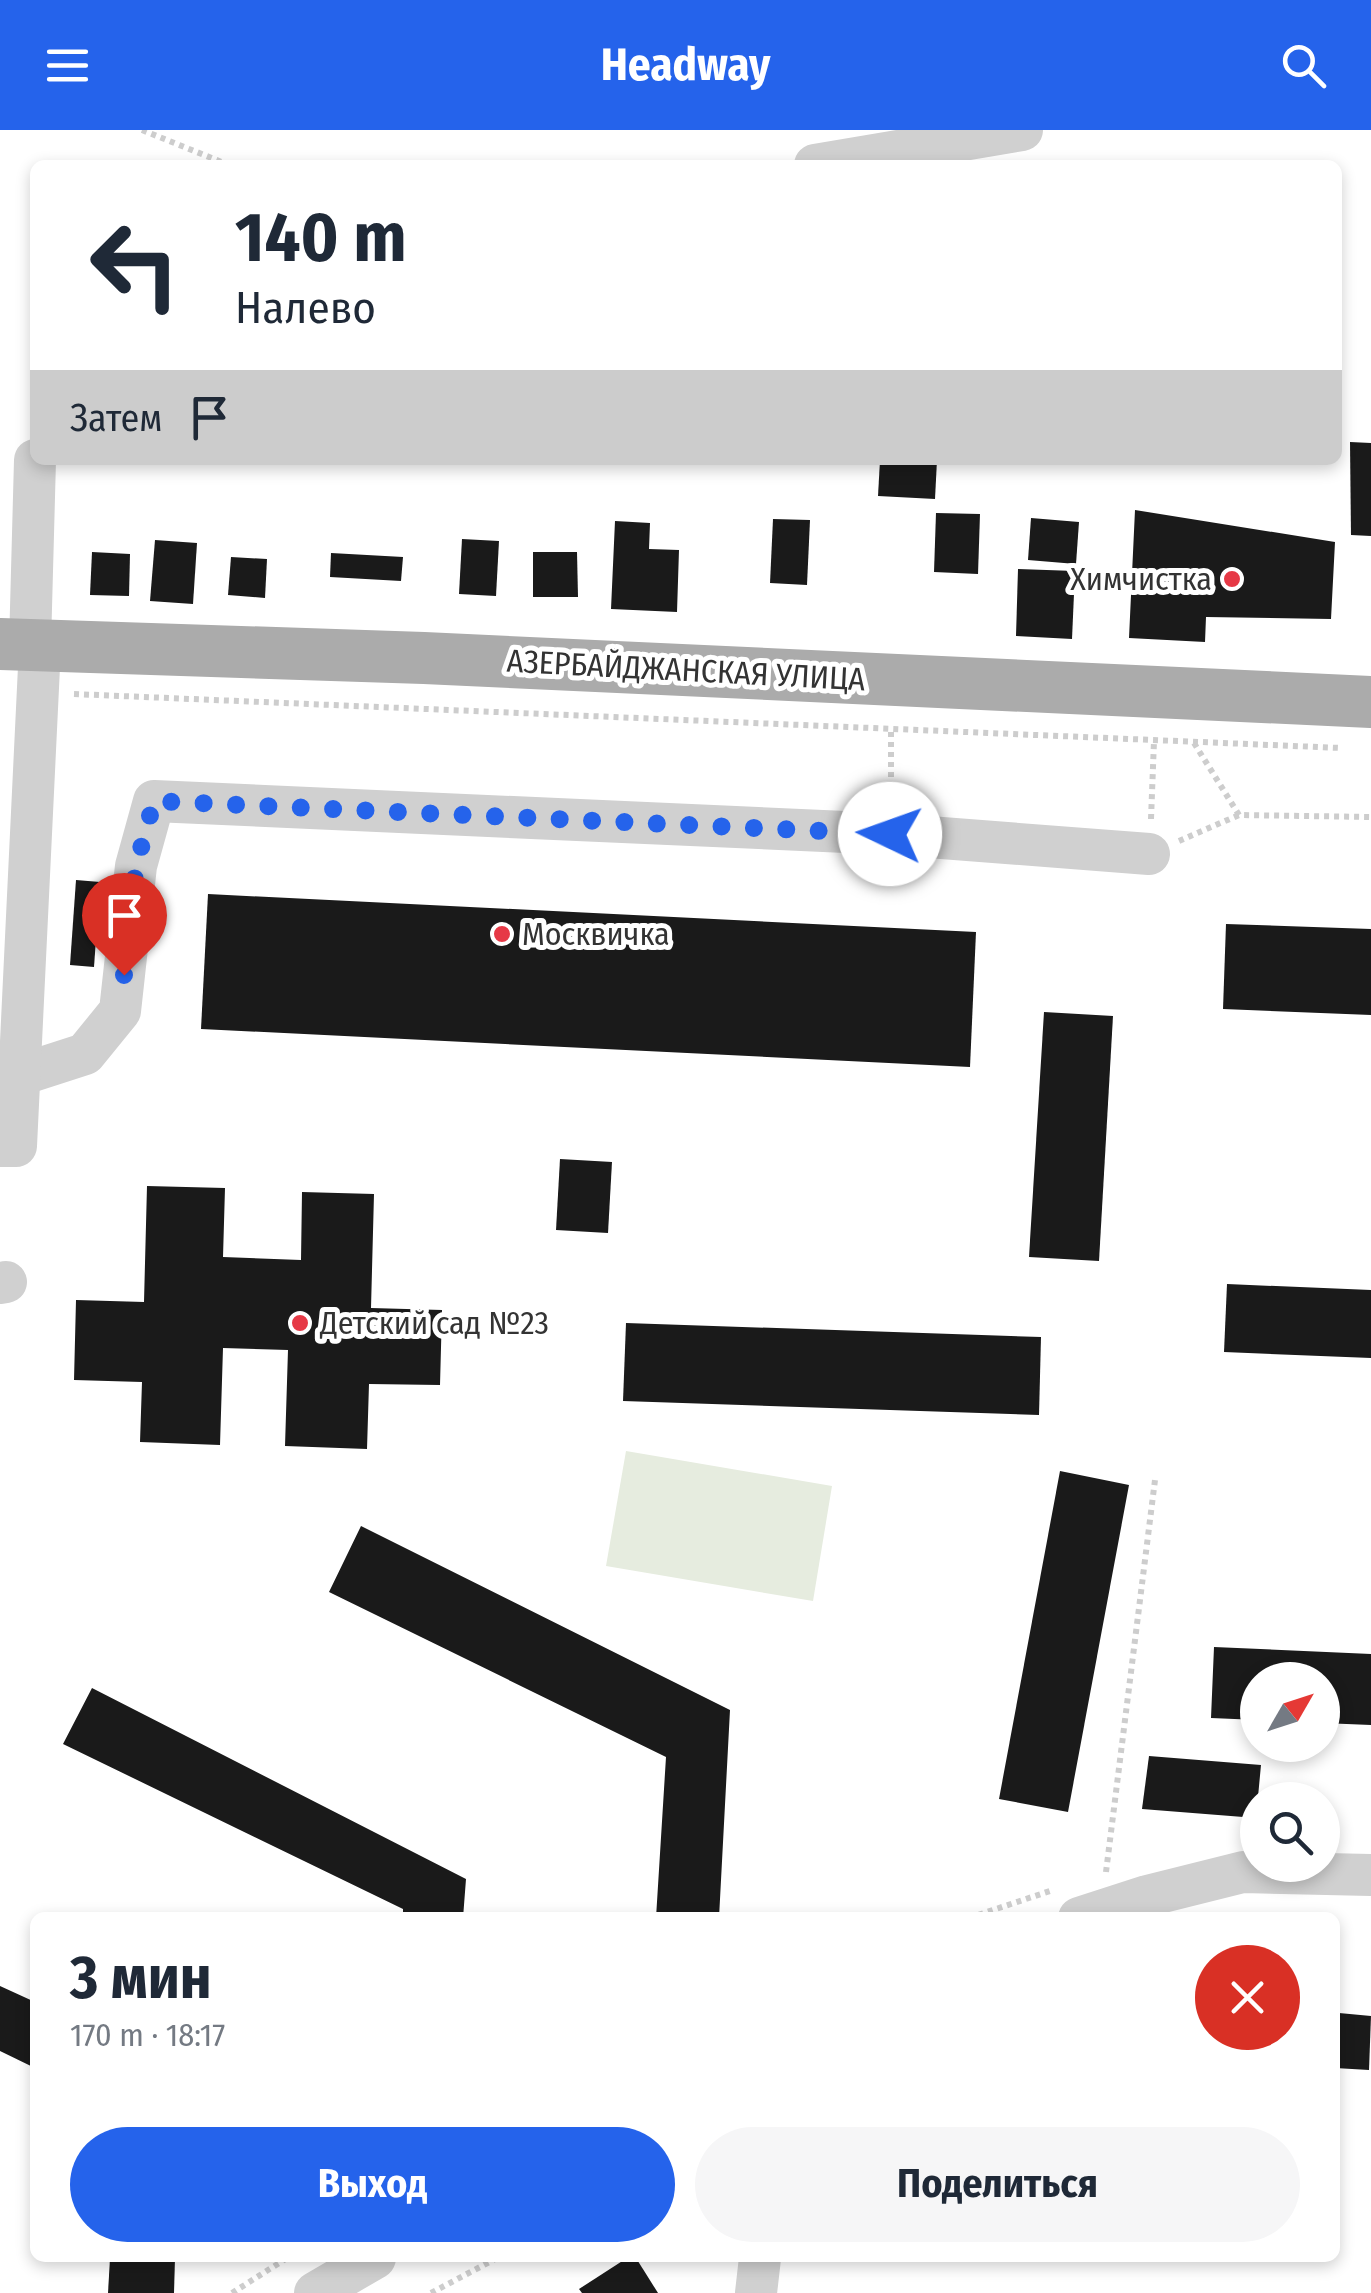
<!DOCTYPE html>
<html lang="ru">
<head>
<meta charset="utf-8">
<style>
  body { margin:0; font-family:"Fira Sans Condensed",sans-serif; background:#f6f6f7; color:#1f2937; height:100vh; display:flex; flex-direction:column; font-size:38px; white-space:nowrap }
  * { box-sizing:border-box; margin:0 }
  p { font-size:32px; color:#747a83 }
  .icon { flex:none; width:55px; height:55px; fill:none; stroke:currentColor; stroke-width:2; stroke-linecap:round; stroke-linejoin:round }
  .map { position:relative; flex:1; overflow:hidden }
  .panel { position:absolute; left:30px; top:1782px; width:1310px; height:350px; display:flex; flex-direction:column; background:#fff; border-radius:15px; box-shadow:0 5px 15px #0003 }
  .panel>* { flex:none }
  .hud { position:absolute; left:30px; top:30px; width:1312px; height:305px; border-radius:15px; box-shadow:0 5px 15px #0003; background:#fff; color:#1f2937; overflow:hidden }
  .needle { width:65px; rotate:51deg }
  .fabs { position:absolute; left:1240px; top:1532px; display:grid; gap:20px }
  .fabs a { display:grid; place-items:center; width:100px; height:100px; border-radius:50%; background:#fff; box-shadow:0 5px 15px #0003; font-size:50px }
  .pin { position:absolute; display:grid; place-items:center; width:85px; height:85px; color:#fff; margin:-102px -42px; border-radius:50% 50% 50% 0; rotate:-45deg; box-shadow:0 0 10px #0007 }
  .pin .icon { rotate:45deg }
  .me { position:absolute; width:110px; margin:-55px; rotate:273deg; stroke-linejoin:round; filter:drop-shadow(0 0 8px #0008) }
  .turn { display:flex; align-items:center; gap:35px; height:210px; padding:0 40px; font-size:45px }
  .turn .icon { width:130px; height:130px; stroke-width:2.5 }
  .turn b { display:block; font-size:70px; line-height:85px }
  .then { display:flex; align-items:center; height:95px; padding:0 40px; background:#0003; gap:20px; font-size:38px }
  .round { display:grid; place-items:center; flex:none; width:105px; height:105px; border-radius:52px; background:#f6f6f7 }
  .head { display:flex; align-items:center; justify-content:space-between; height:170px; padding:0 40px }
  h1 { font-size:60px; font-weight:700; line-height:75px }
  .button { display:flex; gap:20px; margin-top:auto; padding:20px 40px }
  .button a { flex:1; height:115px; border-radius:60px; background:#2563eb; color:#fff; font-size:40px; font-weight:700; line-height:115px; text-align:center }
  .button a+a { background:#f6f6f7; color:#1f2937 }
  header { display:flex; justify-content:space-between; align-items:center; height:130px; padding:0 40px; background:#2563eb; color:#fff; font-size:45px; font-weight:700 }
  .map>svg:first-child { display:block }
  .green { fill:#e6ecdf }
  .building { fill:#1a1a1a }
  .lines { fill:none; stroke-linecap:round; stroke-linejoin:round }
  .path { stroke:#cdcdcd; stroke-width:6; stroke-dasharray:5 5; stroke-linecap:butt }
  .minor { stroke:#d0d0d0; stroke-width:42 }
  .major { stroke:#ababab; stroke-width:52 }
  .route { stroke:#2563eb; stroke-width:18; stroke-dasharray:0 32.4 }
  .poi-dot { fill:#e63946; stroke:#fff; stroke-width:4 }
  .labels { text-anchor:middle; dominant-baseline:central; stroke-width:10; stroke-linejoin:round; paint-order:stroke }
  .poi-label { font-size:32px; fill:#333; stroke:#fff; text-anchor:start }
  .street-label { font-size:32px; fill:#333; stroke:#fff }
</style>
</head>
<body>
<header><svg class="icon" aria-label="menu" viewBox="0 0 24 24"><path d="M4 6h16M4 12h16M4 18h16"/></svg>Headway<svg class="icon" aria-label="search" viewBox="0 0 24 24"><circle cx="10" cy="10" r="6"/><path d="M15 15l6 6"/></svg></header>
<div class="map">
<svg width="1371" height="2163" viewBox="0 0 1371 2163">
  <rect width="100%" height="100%" fill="#fff"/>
  <path class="green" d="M626,1321L832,1356L813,1471L606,1436Z"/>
  <g class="building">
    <path d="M1350,312L1371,313V406L1351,405Z"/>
    <path d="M880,330H937L935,369L878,366Z"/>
    <path d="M1135,380L1335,412L1331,489L1206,487L1205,512L1129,508Z"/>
    <path d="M936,383L980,384L978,444L934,442Z"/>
    <path d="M1031,388L1079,392L1076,434L1028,430Z"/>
    <path d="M773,389L810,390L807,455L770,453Z"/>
    <path d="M615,391L650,393L649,419L679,420L677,482L611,479Z"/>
    <path d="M462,409L499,411L496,466L459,464Z"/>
    <path d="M155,410L197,413L193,474L150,471Z"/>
    <path d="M92,422L130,424L129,466L90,465Z"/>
    <path d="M533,422H577L578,467H533Z"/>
    <path d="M331,423L403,427L401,451L330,447Z"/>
    <path d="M231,427L267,429L265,468L228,465Z"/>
    <path d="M1018,439L1075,441L1072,509L1016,506Z"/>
    <path d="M76,750L100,752L94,837L70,835Z"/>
    <path d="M208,764L976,802L970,937L201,899Z"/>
    <path d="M1226,794L1371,799V885L1223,879Z"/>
    <path d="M1044,882L1113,886L1099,1131L1029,1127Z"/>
    <path d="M560,1029L612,1032L608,1103L556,1100Z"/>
    <path d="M147,1056L225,1058L223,1127L301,1130L302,1062L374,1064L371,1178L442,1180L440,1255L369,1254L367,1319L285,1316L288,1220L223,1218L220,1315L140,1312L142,1252L74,1250L76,1170L144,1172Z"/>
    <path d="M1227,1154L1371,1160V1228L1224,1222Z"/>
    <path d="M626,1193L1041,1207L1039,1285L623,1271Z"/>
    <path d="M1060,1341L1129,1355L1068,1682L999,1669Z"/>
    <path d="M361,1396L730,1580L719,1788H656L666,1627L329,1462Z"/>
    <path d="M1214,1517L1371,1524V1595L1322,1593V1550H1258V1590L1211,1588Z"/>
    <path d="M92,1558L466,1749L463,1788H403V1779L63,1614Z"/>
    <path d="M1149,1626L1261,1635L1256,1688L1142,1679Z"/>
    <path d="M0,1856L35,1872V1938L0,1921Z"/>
    <path d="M1339,1883L1371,1886L1369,1940L1335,1938Z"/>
    <path d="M110,2128H175L174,2163H108Z"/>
    <path d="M627,2128H636L658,2163H582L579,2159Z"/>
  </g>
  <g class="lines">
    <g class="path">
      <path d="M142,0L229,35"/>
      <path d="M74,564L1341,618"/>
      <path d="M1194,613L1239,685L1371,687"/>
      <path d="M891,667V599"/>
      <path d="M1151,689L1154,611"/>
      <path d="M1179,711L1239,685"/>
      <path d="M1106,1742L1155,1350"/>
      <path d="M969,1788L1053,1760"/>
      <path d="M1266,1788L1289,1785"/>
      <path d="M232,2163L287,2128"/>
      <path d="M431,2163L497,2128"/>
    </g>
    <g class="minor">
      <path d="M815,35L1022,0"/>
      <path d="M30,515L35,330"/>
      <path d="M20,945L85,924L120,881L136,736L154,671L890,704L1149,724"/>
      <path d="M0,1016H16L40,516"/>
      <path d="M0,1153L6,1152"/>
      <path d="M1079,1788L1147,1766L1243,1742L1371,1745"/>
      <path d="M315,2163L375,2128"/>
      <path d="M756,2163L760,2128"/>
    </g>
    <path class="major" d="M0,514L424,528L1371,572"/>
  </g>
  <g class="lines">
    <path class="route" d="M124,845L136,736L154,671L890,704"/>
  </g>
  <g class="poi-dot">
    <circle cx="1232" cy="449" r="10"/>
    <circle cx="502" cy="804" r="10"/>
    <circle cx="300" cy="1193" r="10"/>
  </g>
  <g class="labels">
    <g class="poi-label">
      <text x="1212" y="449" text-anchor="end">Химчистка</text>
      <text x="522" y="804">Москвичка</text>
      <text x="320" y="1193">Детский сад №23</text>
    </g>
    <g class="street-label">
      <text transform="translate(686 540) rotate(3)">АЗЕРБАЙДЖАНСКАЯ УЛИЦА</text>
    </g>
  </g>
</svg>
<div class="fabs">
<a><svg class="needle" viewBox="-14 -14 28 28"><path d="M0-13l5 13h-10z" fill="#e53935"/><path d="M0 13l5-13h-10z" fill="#747a83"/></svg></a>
<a><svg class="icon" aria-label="search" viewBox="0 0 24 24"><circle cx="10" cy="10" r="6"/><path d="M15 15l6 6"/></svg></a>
</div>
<div class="pin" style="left:124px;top:845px;background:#d93025"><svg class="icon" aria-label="arrive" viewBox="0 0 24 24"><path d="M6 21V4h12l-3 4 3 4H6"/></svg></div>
<svg class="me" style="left:890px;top:704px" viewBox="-20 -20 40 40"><circle r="19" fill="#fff"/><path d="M0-13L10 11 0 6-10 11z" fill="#2563eb"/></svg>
<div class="hud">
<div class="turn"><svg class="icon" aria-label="left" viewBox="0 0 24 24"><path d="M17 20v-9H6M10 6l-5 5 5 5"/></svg><div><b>140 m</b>Налево</div></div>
<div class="then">Затем<svg class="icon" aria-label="arrive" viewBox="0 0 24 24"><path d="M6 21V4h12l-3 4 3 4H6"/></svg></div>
</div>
<section class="panel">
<div class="head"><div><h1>3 мин</h1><p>170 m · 18:17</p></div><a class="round" style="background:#d93025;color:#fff"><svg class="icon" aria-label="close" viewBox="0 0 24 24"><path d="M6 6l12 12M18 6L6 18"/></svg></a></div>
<div class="button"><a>Выход</a><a>Поделиться</a></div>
</section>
</div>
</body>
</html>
